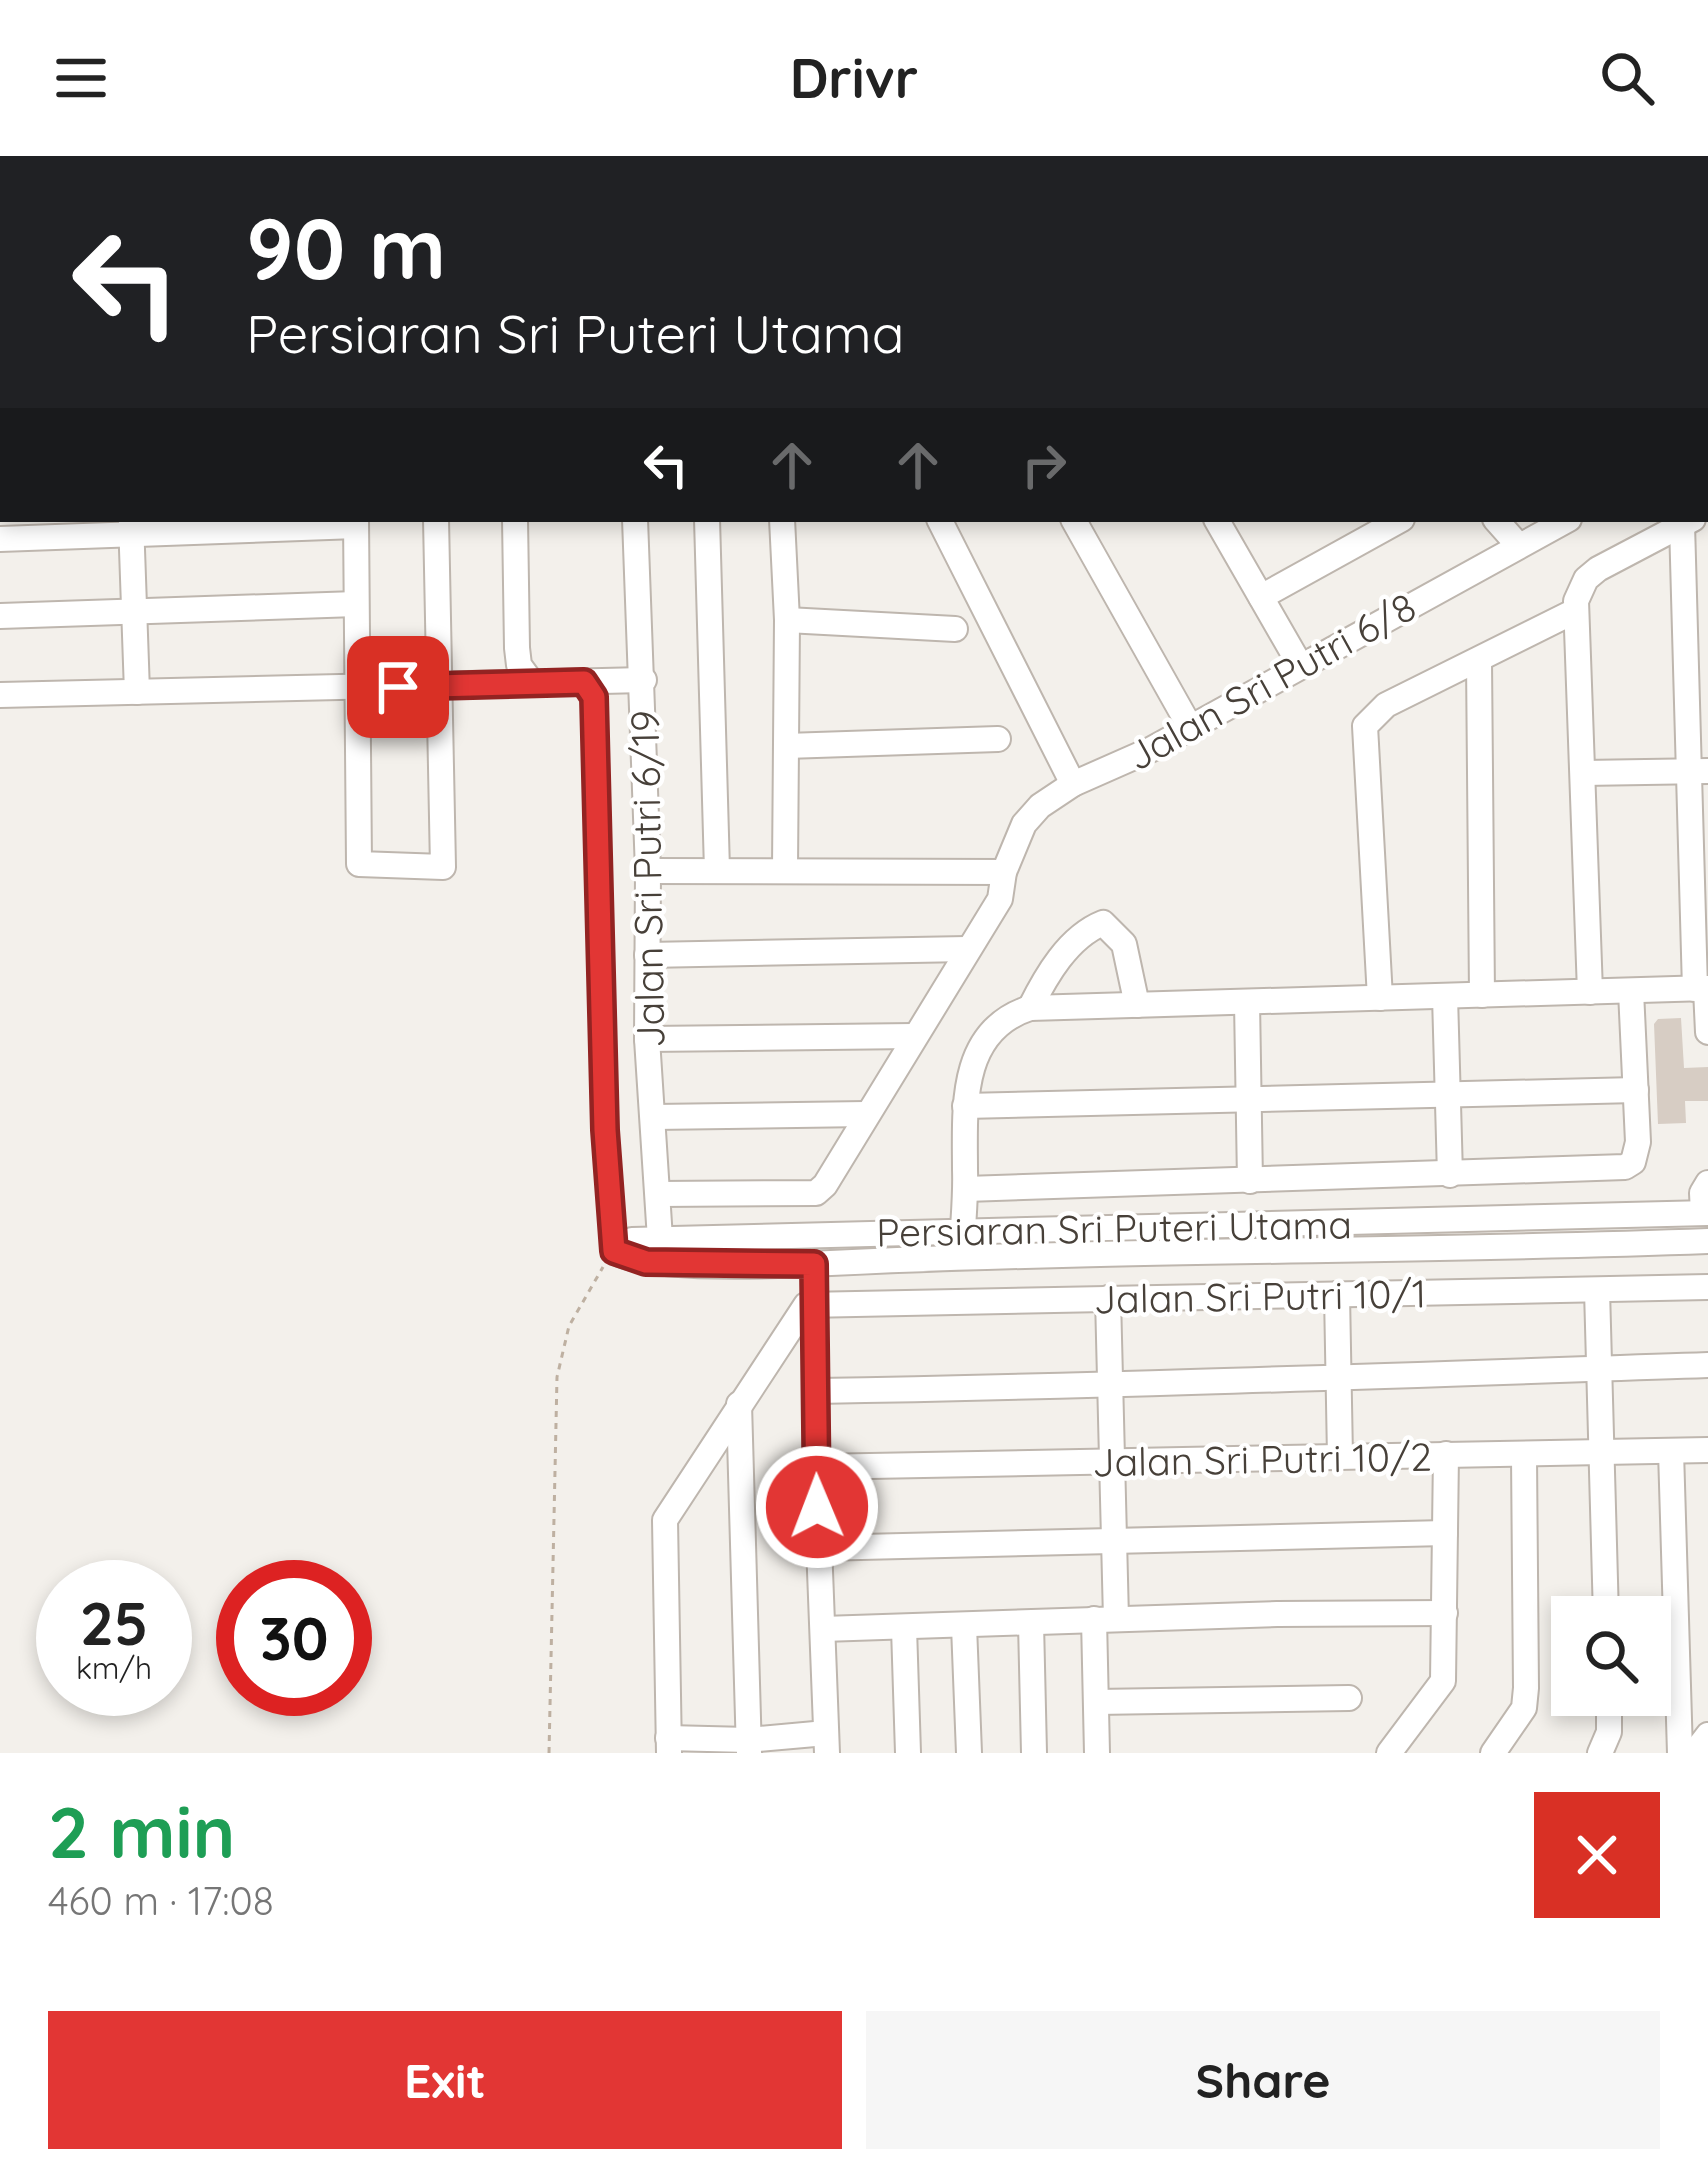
<!DOCTYPE html>
<html lang="en">
<head>
<meta charset="utf-8">
<style>
  body { margin:0; font-family:Quicksand,sans-serif; background:#f6f6f6; color:#222; height:100vh; display:flex; flex-direction:column; font-size:45px; white-space:nowrap }
  * { box-sizing:border-box; margin:0 }
  p { font-size:39px; color:#767676 }
  .icon { flex:none; width:66px; height:66px; fill:none; stroke:currentColor; stroke-width:2; stroke-linecap:round; stroke-linejoin:round }
  .map { position:relative; height:1597px; overflow:hidden }
  .panel { display:flex; flex-direction:column; background:#fff; flex:1 }
  .panel>* { flex:none }
  .banner { position:absolute; left:0px; top:0px; width:1710px; height:366px; box-shadow:0 6px 18px #0003; background:#202124; color:#fff; overflow:hidden }
  .fabs { position:absolute; left:1551px; top:1440px; display:grid; gap:24px }
  .fabs a { display:grid; place-items:center; width:120px; height:120px; border-radius:0px; background:#fff; box-shadow:0 6px 18px #0003; font-size:60px }
  .speed { position:absolute; left:36px; top:1404px; display:flex; gap:24px; font-size:60px; font-weight:700; text-align:center }
  .speed>* { display:grid; place-content:center; width:156px; height:156px; border-radius:50%; background:#fff; box-shadow:0 6px 18px #0003; line-height:1 }
  .speed small { font-size:30px; font-weight:400 }
  .speed .limit { border:18px solid #d22; background:#fff; color:#111 }
  .pin { position:absolute; display:grid; place-items:center; width:102px; height:102px; color:#fff; margin:-51px; border-radius:24px; box-shadow:0 6px 18px #0006 }
  .me { position:absolute; width:132px; margin:-66px; rotate:359deg; stroke-linejoin:round; filter:drop-shadow(0 0 9px #0008) }
  .turn { display:flex; align-items:center; gap:42px; height:252px; padding:0 48px; font-size:54px }
  .turn .icon { width:156px; height:156px; stroke-width:2.5 }
  .turn b { display:block; font-size:84px; line-height:102px }
  .lanes { display:flex; align-items:center; height:114px; padding:0 48px; background:#0003; justify-content:center; gap:60px; direction:ltr }
  .lanes .off { opacity:.35 }
  .round { display:grid; place-items:center; flex:none; width:126px; height:126px; border-radius:0px; background:#f6f6f6 }
  .head { display:flex; align-items:center; justify-content:space-between; height:204px; padding:0 48px }
  h1 { font-size:72px; font-weight:700; line-height:90px; color:#1e9e55 }
  .action { display:flex; gap:24px; margin-top:auto; padding:24px 48px }
  .action a { flex:1; height:138px; border-radius:0px; background:#e23634; color:#fff; font-size:48px; font-weight:700; line-height:138px; text-align:center }
  .action a+a { background:#f6f6f6; color:#222 }
  header { display:flex; justify-content:space-between; align-items:center; height:156px; padding:0 48px; background:#fff; font-size:54px; font-weight:700 }
  .map>svg:first-child { display:block }
  .building { fill:#d7cdc4 }
  .lines { fill:none; stroke-linecap:round; stroke-linejoin:round }
  .minor-casing { stroke:#beb6ae; stroke-width:28 }
  .path { stroke:#beb0a1; stroke-width:3; stroke-dasharray:6 6; stroke-linecap:butt }
  .minor { stroke:#fff; stroke-width:24 }
  .route-casing { stroke:#932322; stroke-width:30 }
  .route { stroke:#e23634; stroke-width:21 }
  .labels { text-anchor:middle; dominant-baseline:central; stroke-width:9; stroke-linejoin:round; paint-order:stroke }
  .street-label { font-size:39px; fill:#474039; stroke:#fff }
</style>
</head>
<body>
<header><svg class="icon" aria-label="menu" viewBox="0 0 24 24"><path d="M4 6h16M4 12h16M4 18h16"/></svg>Drivr<svg class="icon" aria-label="search" viewBox="0 0 24 24"><circle cx="10" cy="10" r="6"/><path d="M15 15l6 6"/></svg></header>
<div class="map">
<svg width="1708" height="1597" viewBox="0 0 1708 1597">
  <rect width="100%" height="100%" fill="#f3f0eb"/>
  <path class="building" d="M1681,862L1684,912L1708,911V945H1685L1686,967L1658,968L1654,868L1658,863Z"/>
  <g class="lines">
    <defs>
      <g id="minor">
        <path d="M699,0V3"/>
        <path d="M1138,0L1139,3"/>
        <path d="M1476,0V3"/>
        <path d="M1548,0V3"/>
        <path d="M1623,0V3"/>
        <path d="M609,3L638,0"/>
        <path d="M1276,3L1298,0"/>
        <path d="M1707,82H1708"/>
        <path d="M0,172H3"/>
        <path d="M0,240H3"/>
        <path d="M1707,288L1708,287"/>
        <path d="M0,305H3"/>
        <path d="M356,363L359,708L443,711L436,363"/>
        <path d="M515,363L517,492L519,509L530,524"/>
        <path d="M635,363L648,715L647,883L660,1083"/>
        <path d="M707,363L717,714"/>
        <path d="M782,363L787,464L785,713"/>
        <path d="M939,363L1073,628"/>
        <path d="M1073,363L1190,571"/>
        <path d="M1216,363L1300,509"/>
        <path d="M1495,363L1519,390"/>
        <path d="M131,365L137,536"/>
        <path d="M1682,368L1695,833"/>
        <path d="M0,383L356,370"/>
        <path d="M1261,441L1402,363"/>
        <path d="M0,460L356,448"/>
        <path d="M787,464L955,473"/>
        <path d="M1479,505L1482,839"/>
        <path d="M584,525L594,541L605,974L614,1095"/>
        <path d="M0,539L644,524"/>
        <path d="M786,590L998,583"/>
        <path d="M1583,617L1708,615"/>
        <path d="M648,715L1004,716"/>
        <path d="M647,799L967,793"/>
        <path d="M1706,833L1708,876"/>
        <path d="M1590,836L1576,445L1586,423L1598,413L1693,363"/>
        <path d="M1445,840L1450,1019"/>
        <path d="M1380,842L1365,570L1386,549L1575,455"/>
        <path d="M1247,846L1250,1025"/>
        <path d="M1030,852C1046,820 1068,781 1103,767L1124,788L1137,849"/>
        <path d="M647,883L914,880"/>
        <path d="M965,950L1636,934"/>
        <path d="M654,961L866,958"/>
        <path d="M966,1033L1625,1011L1633,1006L1638,986L1631,835"/>
        <path d="M658,1038L816,1037L825,1029L1000,743L1004,716L1024,668L1040,650L1073,628L1150,594L1569,363"/>
        <path d="M1703,1057L1702,1037L1708,1027"/>
        <path d="M962,1091C963,1065 966,1040 965,1014C965,953 958,875 1030,852L1708,832"/>
        <path d="M614,1095L632,1084L1708,1057"/>
        <path d="M614,1095C641,1116 791,1109 831,1107C1123,1093 1416,1096 1708,1085"/>
        <path d="M814,1108L816,1311L827,1597"/>
        <path d="M1597,1134L1606,1461"/>
        <path d="M1337,1138L1340,1301"/>
        <path d="M1108,1142L1116,1463"/>
        <path d="M817,1235C1114,1230 1411,1219 1708,1209"/>
        <path d="M739,1248L749,1597"/>
        <path d="M1671,1295L1680,1597"/>
        <path d="M816,1311L1708,1294"/>
        <path d="M819,1392L1445,1377"/>
        <path d="M1094,1463L1097,1597"/>
        <path d="M1031,1467L1034,1597"/>
        <path d="M964,1470L969,1597"/>
        <path d="M904,1472L908,1597"/>
        <path d="M823,1473L1277,1458L1445,1457"/>
        <path d="M1096,1546L1349,1542"/>
        <path d="M668,1582L748,1584L826,1577"/>
        <path d="M669,1597L665,1364L806,1149L1708,1131"/>
        <path d="M1389,1597L1443,1525L1446,1298"/>
        <path d="M1493,1597L1524,1552L1526,1532L1524,1300"/>
        <path d="M1600,1597L1609,1576V1539"/>
        <path d="M1694,1597L1708,1579"/>
      </g>
    </defs>
    <use href="#minor" class="minor-casing"/>
    <path class="path" d="M549,1597L557,1221L569,1170L603,1111"/>
    <use href="#minor" class="minor"/>
  </g>
  <g class="lines">
    <defs>
      <path id="route" d="M398,531L584,526L594,541L605,974L614,1095L646,1106L814,1108L817,1351"/>
    </defs>
    <use href="#route" class="route-casing"/>
    <use href="#route" class="route"/>
  </g>
  <g class="labels">
    <g class="street-label">
      <text transform="translate(1271 525) rotate(-29)">Jalan Sri Putri 6/8</text>
      <text transform="translate(647 723) rotate(-91)">Jalan Sri Putri 6/19</text>
      <text transform="translate(1114 1072) rotate(-1)">Persiaran Sri Puteri Utama</text>
      <text transform="translate(1260 1140) rotate(-1)">Jalan Sri Putri 10/1</text>
      <text transform="translate(1262 1303) rotate(-1)">Jalan Sri Putri 10/2</text>
    </g>
  </g>
</svg>
<div class="fabs">
<a><svg class="icon" aria-label="search" viewBox="0 0 24 24"><circle cx="10" cy="10" r="6"/><path d="M15 15l6 6"/></svg></a>
</div>
<div class="speed"><div>25<small>km/h</small></div><div class="limit">30</div></div>
<div class="pin" style="left:398px;top:531px;background:#d93025"><svg class="icon" aria-label="arrive" viewBox="0 0 24 24"><path d="M6 21V4h12l-3 4 3 4H6"/></svg></div>
<svg class="me" style="left:817px;top:1351px" viewBox="-20 -20 40 40"><circle r="17" fill="#e23634" stroke="#fff" stroke-width="3"/><path d="M0-11L8 9 0 5-8 9z" fill="#fff"/></svg>
<div class="banner">
<div class="turn"><svg class="icon" aria-label="left" viewBox="0 0 24 24"><path d="M17 20v-9H6M10 6l-5 5 5 5"/></svg><div><b>90 m</b>Persiaran Sri Puteri Utama</div></div>
<div class="lanes"><svg class="icon" aria-label="left" viewBox="0 0 24 24"><path d="M17 20v-9H6M10 6l-5 5 5 5"/></svg><svg class="icon off" aria-label="ahead" viewBox="0 0 24 24"><path d="M12 20V5M6 11l6-6 6 6"/></svg><svg class="icon off" aria-label="ahead" viewBox="0 0 24 24"><path d="M12 20V5M6 11l6-6 6 6"/></svg><svg class="icon off" aria-label="right" viewBox="0 0 24 24"><path d="M7 20v-9h11M14 6l5 5-5 5"/></svg></div>
</div>
</div>
<section class="panel">
<div class="head"><div><h1>2 min</h1><p>460 m · 17:08</p></div><a class="round" style="background:#d93025;color:#fff"><svg class="icon" aria-label="close" viewBox="0 0 24 24"><path d="M6 6l12 12M18 6L6 18"/></svg></a></div>
<div class="action"><a>Exit</a><a>Share</a></div>
</section>
</body>
</html>
